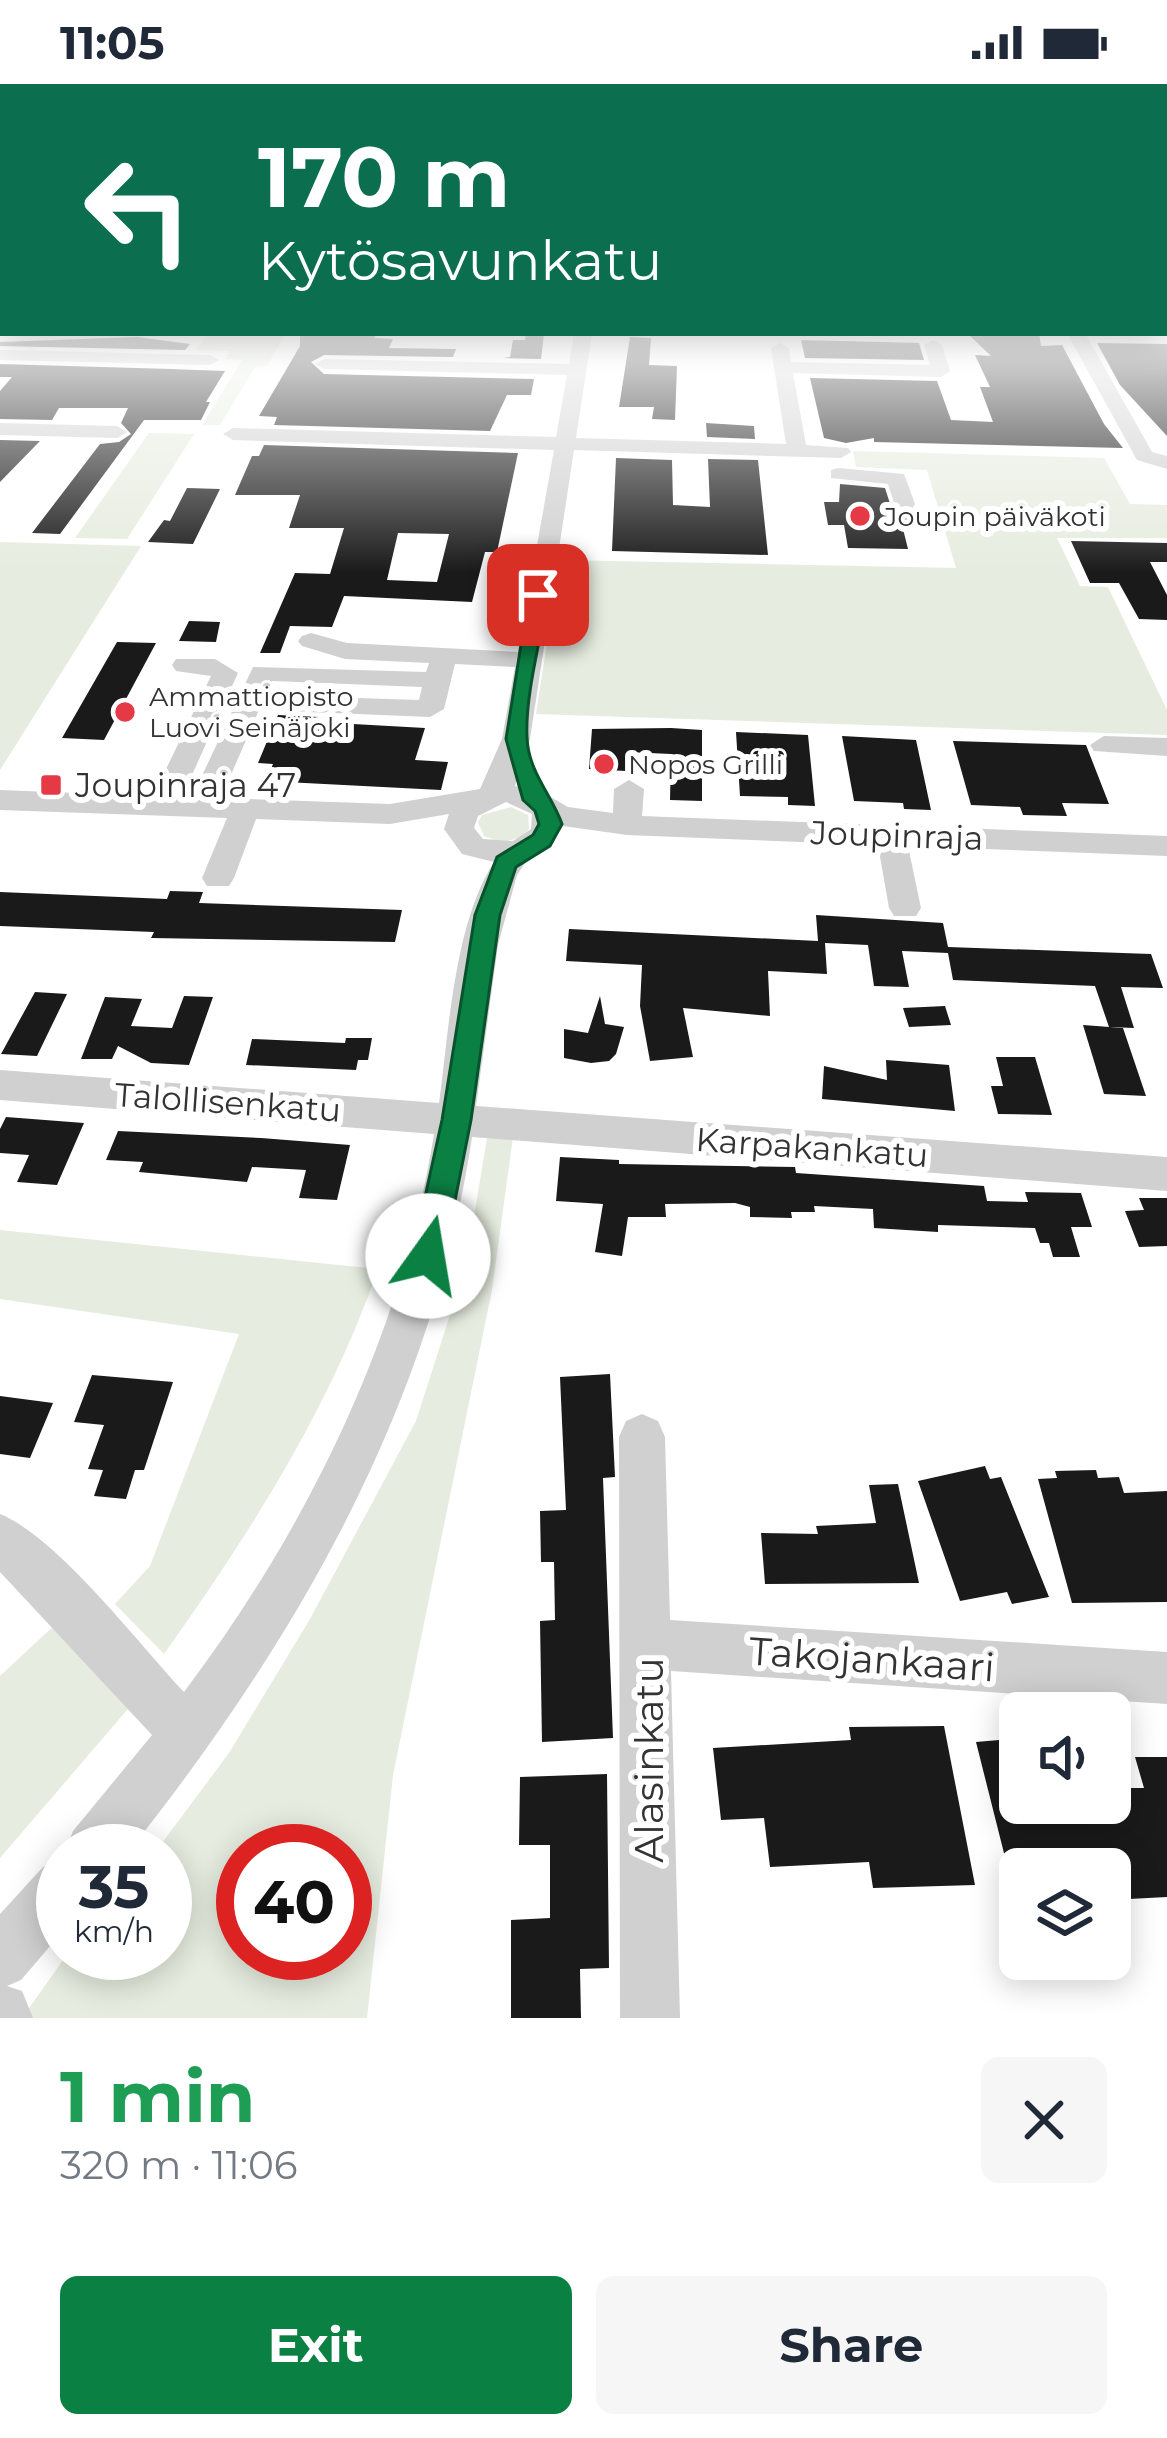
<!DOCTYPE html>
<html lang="en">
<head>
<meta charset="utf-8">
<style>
  body { margin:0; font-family:Montserrat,sans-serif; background:#f6f6f7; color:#1f2937; height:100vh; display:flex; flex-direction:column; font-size:45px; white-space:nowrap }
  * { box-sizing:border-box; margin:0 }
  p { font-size:39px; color:#747a83 }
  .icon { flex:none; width:66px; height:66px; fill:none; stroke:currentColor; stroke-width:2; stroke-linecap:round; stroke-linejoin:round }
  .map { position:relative; height:1934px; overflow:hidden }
  .side { display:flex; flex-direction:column; background:#fff; flex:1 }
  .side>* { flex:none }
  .guide { position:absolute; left:0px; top:0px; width:1167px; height:252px; box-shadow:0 6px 30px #0003; background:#0b6e4f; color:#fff; overflow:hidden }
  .fabs { position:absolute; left:999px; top:1608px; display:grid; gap:24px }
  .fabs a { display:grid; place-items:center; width:132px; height:132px; border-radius:18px; background:#fff; box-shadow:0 6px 30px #0003; font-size:60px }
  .speed { position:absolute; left:36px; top:1740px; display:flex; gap:24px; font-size:60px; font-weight:700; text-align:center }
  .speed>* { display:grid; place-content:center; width:156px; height:156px; border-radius:50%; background:#fff; box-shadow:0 6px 30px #0003; line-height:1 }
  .speed small { font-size:30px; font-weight:400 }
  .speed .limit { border:18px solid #d22; background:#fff; color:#111 }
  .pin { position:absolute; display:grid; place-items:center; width:102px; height:102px; color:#fff; margin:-51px; border-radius:24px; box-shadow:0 6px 18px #0006 }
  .me { position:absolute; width:132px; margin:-66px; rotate:13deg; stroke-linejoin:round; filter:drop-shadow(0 0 9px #0008) }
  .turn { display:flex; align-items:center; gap:42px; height:252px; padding:0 60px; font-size:54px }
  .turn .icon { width:156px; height:156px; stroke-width:2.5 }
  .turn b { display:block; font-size:84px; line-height:102px }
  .round { display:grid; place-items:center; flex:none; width:126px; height:126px; border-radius:18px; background:#f6f6f7 }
  .overview { display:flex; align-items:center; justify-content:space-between; height:204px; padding:0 60px }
  h1 { font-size:72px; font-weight:700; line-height:90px; color:#1e9e55 }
  .button { display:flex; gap:24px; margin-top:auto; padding:24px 60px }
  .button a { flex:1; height:138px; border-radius:18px; background:#0b8043; color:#fff; font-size:48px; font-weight:700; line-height:138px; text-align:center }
  .button a+a { background:#f6f6f7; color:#1f2937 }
  .status { display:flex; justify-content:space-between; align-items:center; height:84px; padding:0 60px; background:#fff; direction:ltr }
  .status svg { height:33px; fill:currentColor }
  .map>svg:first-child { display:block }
  .green { fill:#e6ecdf; fill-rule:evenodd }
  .building { fill:#1a1a1a; fill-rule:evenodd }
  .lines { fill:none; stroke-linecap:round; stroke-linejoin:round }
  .minor { fill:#d0d0d0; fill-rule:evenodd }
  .route { fill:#0b8043; stroke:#07532c; stroke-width:3 }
  .poi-dot { fill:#e63946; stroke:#fff; stroke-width:4.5 }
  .labels { text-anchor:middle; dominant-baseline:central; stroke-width:12; stroke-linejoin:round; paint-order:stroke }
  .far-poi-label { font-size:27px; fill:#333; stroke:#fff; text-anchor:start }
  .poi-label { font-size:33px; fill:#333; stroke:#fff; text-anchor:start }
  .street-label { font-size:33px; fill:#333; stroke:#fff }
  .near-street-label { font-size:39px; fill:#333; stroke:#fff }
</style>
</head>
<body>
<div class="status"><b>11:05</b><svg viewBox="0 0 49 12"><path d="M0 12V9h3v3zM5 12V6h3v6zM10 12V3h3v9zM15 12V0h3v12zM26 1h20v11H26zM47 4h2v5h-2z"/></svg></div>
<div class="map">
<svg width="1167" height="1934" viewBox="0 0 1167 1934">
  <rect width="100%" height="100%" fill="#fff"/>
  <g class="green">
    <path d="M208,249H286L267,282L255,283L220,341H202L242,276L226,275L229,267L196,266Z"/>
    <path d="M149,349L194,350L127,455L75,454Z"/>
    <path d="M853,367L1104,374L1130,420L1167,421V454H1057L1080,502L1108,503L1167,626V651L536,630L560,476L956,484L927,386L856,383Z"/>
    <path d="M0,458L141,462L0,686Z"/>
    <path d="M511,723L528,731L529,745C517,759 500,759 484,752L478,738L482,731Z"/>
    <path d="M513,1053L492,1206L393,1691L367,1934H22L68,1869H165V1767H156L229,1669L310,1535L416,1337L466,1181L487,1054ZM243,1767H345V1869H243Z"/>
    <path d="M0,1146L378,1185C329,1326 250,1449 164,1570L115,1520L150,1482L239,1250L0,1215Z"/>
    <path d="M59,1537L133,1619L0,1774V1592Z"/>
  </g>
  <g class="building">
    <path d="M300,249H377L374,254L393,255L389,264L456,265L453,273L324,271L311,278L324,290L534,295L531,311H507L490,347L274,341L277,333L259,332L300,262Z"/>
    <path d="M526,249L544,250L541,275L503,274L510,273L513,256H525Z"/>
    <path d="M967,249H1039L1041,262L1062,261L1104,340L1123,364L874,358V354L846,359L824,354L810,294L937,297L951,336L993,338L980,303H990L975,271L991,272Z"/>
    <path d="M137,253L190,260L185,266L0,262V258Z"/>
    <path d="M630,253L651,254L649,281L677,282L675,336L652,335L654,323H619Z"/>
    <path d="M801,256L919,259L924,276L805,274Z"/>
    <path d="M1097,259L1167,260V352L1120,301Z"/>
    <path d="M0,280L171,285L225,287L206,318H210L201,336H144L60,450L32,449L100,360L119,358L131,350L121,339L128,324H59L52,336L0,335V307L12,293H0Z"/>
    <path d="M706,339L754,342L755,355L707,353Z"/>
    <path d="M0,356L40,357L0,398Z"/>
    <path d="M264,361L518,369L497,468H485L472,518L344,512L332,543L290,542L280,569H260L295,489L330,490L344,444H289L300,411H235L252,372H259ZM398,449L449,450L437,498L387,496Z"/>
    <path d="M616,374L672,376L673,421L710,423L708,375L758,376L768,471L612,467Z"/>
    <path d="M840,400L885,404L893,429L906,430L910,445H903L908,465L848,464L844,441H828L824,418H839Z"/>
    <path d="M187,404L220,405L193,460L148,458L164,436L170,437Z"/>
    <path d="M1071,457L1167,459V478H1150L1167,511V536L1139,535L1119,499H1090Z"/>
    <path d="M189,537L220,538L216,558L179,557Z"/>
    <path d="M117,558L156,559L104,656L62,654Z"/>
    <path d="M278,631L319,633L317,638L425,644L415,676L448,678L441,706L266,697L273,680L258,679Z"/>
    <path d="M671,644L702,646V717L670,716L671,670L627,668L626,687L589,685L592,645Z"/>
    <path d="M736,648L808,651L815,722L788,721V713L740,712Z"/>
    <path d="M842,652L916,656L931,726L904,725L903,719L854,717Z"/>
    <path d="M953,657L1086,661L1109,720L1062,719L1067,732L1023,731L1020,723L971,721Z"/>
    <path d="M170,807L203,808L199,819L402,826L395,858L151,854L154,848L0,842V808L167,815Z"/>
    <path d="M816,831L943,839L948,863L1151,870L1163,904L1121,903L1134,944L1109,943L1095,902L953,896L948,869L902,867L909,903L874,902L868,861L825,859L827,890L768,887L770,932L683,924L693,973L650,977L640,922L642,881L566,877L569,845L818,857Z"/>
    <path d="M35,908L67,910L37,972L1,970Z"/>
    <path d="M184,912L213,913L189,981L151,979L118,962L112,975H81L105,913L142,915L131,942L172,944Z"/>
    <path d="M600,912L605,940L624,943L616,970L609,977L591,979L564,974V945L588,949Z"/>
    <path d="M945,922L951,941L909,943L903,924Z"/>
    <path d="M1083,941L1123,944L1146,1012L1104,1010Z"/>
    <path d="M346,954H372L368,976H358L356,986L246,981L252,955L345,959Z"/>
    <path d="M996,973H1035L1052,1031L998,1030L991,1002H1003Z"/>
    <path d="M886,976L949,981L955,1027L822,1015L824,982L887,996Z"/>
    <path d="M6,1033L84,1039L57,1101L17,1098L29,1071L0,1069V1045Z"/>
    <path d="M118,1047L261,1054L350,1061L337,1116L299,1114L306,1086L252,1083L247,1098L139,1088L143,1078L106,1076Z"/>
    <path d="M560,1073L619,1076V1080L795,1083L796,1089L984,1102L987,1117L1028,1118L1025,1108L1081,1109L1092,1143H1071L1080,1173H1053L1049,1159H1040L1035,1144L938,1141V1148L874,1144L873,1125L814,1122L815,1128H791L792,1134L750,1133V1123L735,1119L665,1120L666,1133H628L622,1172L595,1168L603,1120L556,1117Z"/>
    <path d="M1139,1114H1167V1162L1139,1163L1125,1127L1144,1126Z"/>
    <path d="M610,1290L615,1393L603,1394L613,1654L542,1658L540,1537L555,1536L554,1478H541L540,1427L566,1426L560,1293Z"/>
    <path d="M92,1291L173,1298L144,1386H135L126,1415L94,1412L103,1386L88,1385L104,1341L74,1338Z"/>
    <path d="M0,1312L53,1319L30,1374L0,1370Z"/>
    <path d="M985,1382L990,1395L1001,1393L1049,1513L1012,1520L1007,1508L960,1517L918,1397Z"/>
    <path d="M1096,1386L1098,1394L1119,1393L1124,1409L1167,1407V1518L1072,1519L1038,1395L1057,1394L1055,1387Z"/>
    <path d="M898,1400L919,1499L765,1500L761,1449L818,1450L816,1442L876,1439L869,1401Z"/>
    <path d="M944,1642L975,1801L873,1804L869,1778L770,1783L764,1734L721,1736L713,1664L851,1656L849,1643Z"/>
    <path d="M1011,1655L1020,1689V1719H1124L1120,1704H1144L1135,1673H1167V1813L1110,1816V1785H1008L976,1658Z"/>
    <path d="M607,1690L609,1884L580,1885L581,1934H511V1836L550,1834V1761H519L520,1693Z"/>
  </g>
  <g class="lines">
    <g class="minor">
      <path d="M1167,225V235L1164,236V226Z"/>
      <path d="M574,249H592L576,354L786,360L771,264L780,259L789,264L791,278L930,281L924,261L933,256L942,261L950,287L941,293L793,289L806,361L848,364L851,368L841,374L574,366L530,655L515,702L542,708L568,723L613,729L614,705L629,696L644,705L642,732L1167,752V772L908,762L921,824L916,832H894L889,824L878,761L627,751L563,742L545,767L528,775L517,791L498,861L476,1022L1167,1073V1107L472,1053C432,1322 296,1557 129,1767H65L73,1747L152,1651L0,1488V1430C57,1453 139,1560 184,1608C307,1445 402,1252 434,1050L0,1016V986L439,1019C449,947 454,840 494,778L462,770L444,745L449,730L390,740L256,735L234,794L229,802H207L202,794L227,734L0,726V706L153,712L211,592L176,587L172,581L176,575H215L238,589L182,713H192L253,583L426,588L429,579L345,575L302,562L298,557L302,552L311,549L347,559L518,568L554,366L233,356L223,350L233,344L556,353L567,291L324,285L315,280L324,275L569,280ZM455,580L515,583L502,655L480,705L390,720L221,714L259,626L430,633L444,625ZM272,597L422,603L419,616L266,611ZM506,718L532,730L531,745L513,757L483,755L474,744L478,732Z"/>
      <path d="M1067,249H1085L1152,368L1167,372V385L1137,376Z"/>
      <path d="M0,266L210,271L219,276L210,281L0,276Z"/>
      <path d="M0,339L117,342L127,348L117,354L0,351Z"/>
      <path d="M838,384L904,390L915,420L912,425H896L888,400L831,394V386Z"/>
      <path d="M1104,652L1167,654V672L1094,667L1090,661Z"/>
      <path d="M642,1330L658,1337L665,1353L670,1536L1167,1568V1620L671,1587L680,1934H620L619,1353L626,1337Z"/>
      <path d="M63,1774V1847L21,1896L7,1902L22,1907L33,1934H0V1830L43,1783Z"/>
    </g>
  </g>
  <linearGradient id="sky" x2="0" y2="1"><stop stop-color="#9ec6ea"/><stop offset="0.45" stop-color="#fff"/><stop offset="1" stop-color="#fff" stop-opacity="0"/></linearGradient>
  <rect width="1167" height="489" fill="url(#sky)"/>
  <path class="route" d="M538,506L548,511C541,554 525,611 527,653C528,688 552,711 562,740L550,762L516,783L500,831L471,1036L444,1172L439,1182L428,1186L417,1182L412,1172L442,1036L475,831L497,773L533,751L539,740L535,727L523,716L506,655L529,511Z"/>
  <g class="poi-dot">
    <circle cx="860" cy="432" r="12"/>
    <circle cx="125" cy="628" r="12"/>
    <circle cx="604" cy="680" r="12"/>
    <rect x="39" y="689" width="24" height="24" rx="6"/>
  </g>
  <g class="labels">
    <g class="far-poi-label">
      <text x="884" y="432">Joupin päiväkoti</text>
      <text x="149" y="612">Ammattiopisto<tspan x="149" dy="31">Luovi Seinäjoki</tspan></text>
      <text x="628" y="680">Nopos Grilli</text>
    </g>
    <g class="poi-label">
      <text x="75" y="701">Joupinraja 47</text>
    </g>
    <g class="street-label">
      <text transform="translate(897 751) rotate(2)">Joupinraja</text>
      <text transform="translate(228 1018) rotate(4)">Talollisenkatu</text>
      <text transform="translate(812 1063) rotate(4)">Karpakankatu</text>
    </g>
    <g class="near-street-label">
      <text transform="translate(872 1575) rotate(4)">Takojankaari</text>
      <text transform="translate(649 1676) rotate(-90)">Alasinkatu</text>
    </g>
  </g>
</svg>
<div class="fabs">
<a><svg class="icon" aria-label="sound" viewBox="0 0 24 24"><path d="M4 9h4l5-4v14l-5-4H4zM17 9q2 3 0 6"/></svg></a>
<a><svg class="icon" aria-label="layers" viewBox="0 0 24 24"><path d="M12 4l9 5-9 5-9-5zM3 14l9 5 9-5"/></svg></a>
</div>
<div class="speed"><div>35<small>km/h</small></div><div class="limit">40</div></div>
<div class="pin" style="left:538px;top:511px;background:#d93025"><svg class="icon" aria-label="arrive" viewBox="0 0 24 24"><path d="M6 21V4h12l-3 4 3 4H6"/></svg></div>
<svg class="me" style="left:428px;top:1172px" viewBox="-20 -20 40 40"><circle r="19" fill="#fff"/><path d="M0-13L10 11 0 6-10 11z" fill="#0b8043"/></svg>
<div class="guide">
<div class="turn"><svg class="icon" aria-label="left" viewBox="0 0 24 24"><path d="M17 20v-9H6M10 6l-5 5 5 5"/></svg><div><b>170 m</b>Kytösavunkatu</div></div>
</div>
</div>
<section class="side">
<div class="overview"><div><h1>1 min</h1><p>320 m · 11:06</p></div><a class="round"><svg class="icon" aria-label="close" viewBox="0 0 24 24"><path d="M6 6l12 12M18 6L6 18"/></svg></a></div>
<div class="button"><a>Exit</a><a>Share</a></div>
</section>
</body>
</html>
